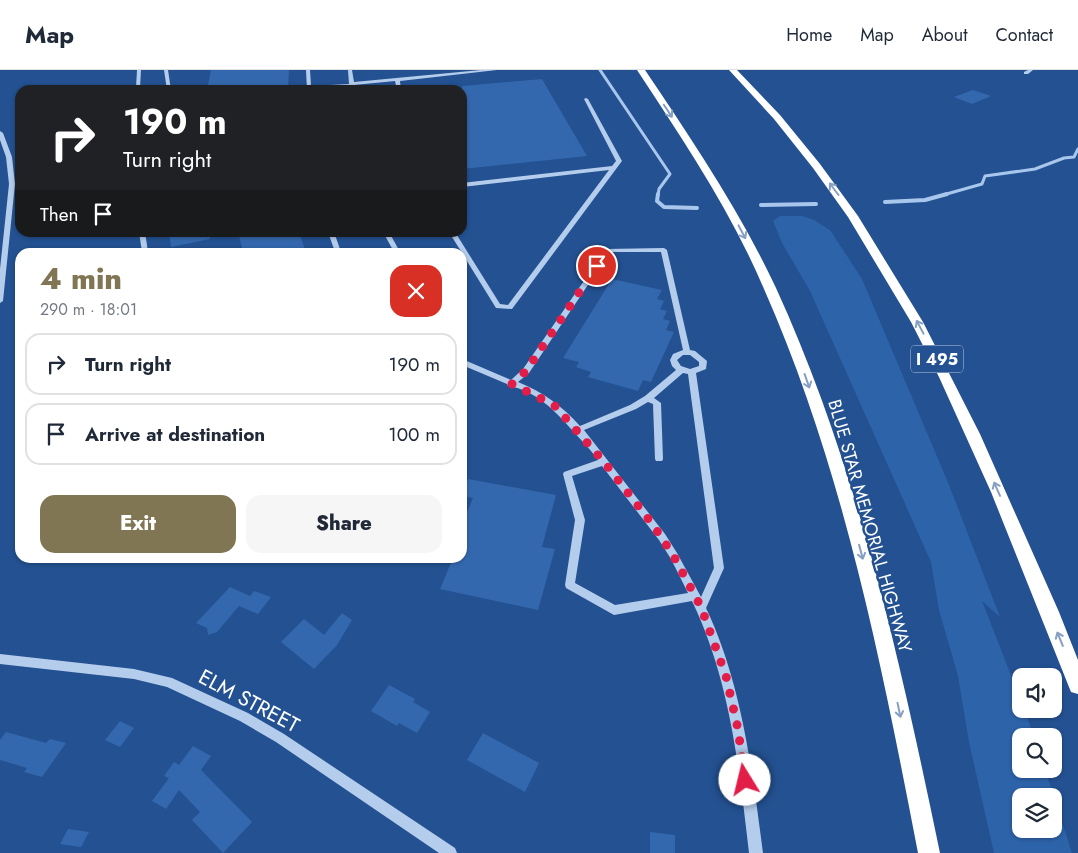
<!DOCTYPE html>
<html lang="en">
<head>
<meta charset="utf-8">
<style>
  body { margin:0; font-family:Jost,sans-serif; background:#f6f6f7; color:#1f2937; height:100vh; display:flex; flex-direction:column; font-size:19px; white-space:nowrap }
  * { box-sizing:border-box; margin:0 }
  p { font-size:16px; color:#747a83 }
  .icon { flex:none; width:28px; height:28px; fill:none; stroke:currentColor; stroke-width:2; stroke-linecap:round; stroke-linejoin:round }
  .map { position:relative; flex:1; overflow:hidden }
  .side { position:absolute; left:15px; top:178px; width:452px; height:315px; display:flex; flex-direction:column; background:#fff; border-radius:15px; box-shadow:0 1px 4px #0004 }
  .side>* { flex:none }
  .banner { position:absolute; left:15px; top:15px; width:452px; height:152px; border-radius:15px; box-shadow:0 1px 4px #0004; background:#202124; color:#fff; overflow:hidden }
  .tools { position:absolute; left:1012px; top:598px; display:grid; gap:10px }
  .tools a { display:grid; place-items:center; width:50px; height:50px; border-radius:10px; background:#fff; box-shadow:0 1px 4px #0004; font-size:25px }
  .pin { position:absolute; display:grid; place-items:center; width:42px; height:42px; color:#fff; margin:-21px; border:2px solid #fff; border-radius:50%; box-shadow:0 1px 5px #0007 }
  .me { position:absolute; width:55px; margin:-28px; rotate:351deg; stroke-linejoin:round; filter:drop-shadow(0 0 4px #0008) }
  .turn { display:flex; align-items:center; gap:18px; height:105px; padding:0 25px; font-size:22px }
  .turn .icon { width:65px; height:65px; stroke-width:2.5 }
  .turn b { display:block; font-size:35px; line-height:42px }
  .then { display:flex; align-items:center; height:48px; padding:0 25px; background:#0003; gap:10px; font-size:19px }
  .round { display:grid; place-items:center; flex:none; width:52px; height:52px; border-radius:15px; background:#f6f6f7 }
  .summary { display:flex; align-items:center; justify-content:space-between; height:85px; padding:0 25px }
  h1 { font-size:30px; font-weight:800; line-height:38px; color:#807654 }
  .action { display:flex; gap:10px; margin-top:auto; padding:10px 25px }
  .action a { flex:1; height:58px; border-radius:15px; background:#807654; color:#fff; font-size:20px; font-weight:800; line-height:58px; text-align:center }
  .action a+a { background:#f6f6f7; color:#1f2937 }
  ul { padding:0; list-style:none }
  li { display:flex; align-items:center; gap:15px; height:62px; margin:0 10px 8px; padding:0 15px; border:2px solid #e0e1e3; border-radius:15px }
  li div { flex:1 }
  li b { display:block; font-size:19px }
  li em { font-style:normal }
  header { display:flex; align-items:center; gap:30px; box-sizing:border-box; height:70px; padding:0 25px; background:#fff; border-bottom:1px solid #e0e1e3 }
  header strong { font-size:24px }
  nav { display:flex; gap:28px; margin-inline-start:auto; font-size:18px }
  .map>svg:first-child { display:block }
  .green { fill:#2d63a9; fill-rule:evenodd }
  .lines { fill:none; stroke-linecap:round; stroke-linejoin:round }
  .stream-far1 { stroke:#a9c7ed; stroke-width:3 }
  .stream { stroke:#a9c7ed; stroke-width:4 }
  .building { fill:#3468ae }
  .minor { fill:#b5cdec; fill-rule:evenodd }
  .highway { fill:#fff; fill-rule:evenodd }
  .oneway { stroke:#869fc2 }
  .route { stroke:#e11d48; stroke-width:9; stroke-dasharray:0 16.2 }
  .labels { text-anchor:middle; dominant-baseline:central; stroke-width:5; stroke-linejoin:round; paint-order:stroke }
  .shield { fill:#235191; stroke:#bdcbde; stroke-width:1 }
  .shield-label { font-size:16px; font-weight:bold; fill:#fff }
  .street-label { font-size:18px; fill:#fff; stroke:#235191 }
  .near-street-label { font-size:21px; fill:#fff; stroke:#235191 }
</style>
</head>
<body>
<header>
<strong>Map</strong>
<nav><a>Home</a><a>Map</a><a>About</a><a>Contact</a></nav>
</header>
<div class="map">
<svg width="1078" height="783" viewBox="0 0 1078 783">
  <rect width="100%" height="100%" fill="#235191"/>
  <path class="green" d="M780,146H802L814,150L830,160L862,209L949,415L1000,547L982,531L1021,631V639H1024L1034,666H1021V699H1045L1072,783H994L969,672L958,606L939,540L931,492L810,221L782,173L773,151ZM1021,726H1054V759H1021Z"/>
  <g class="lines">
    <g class="stream-far1">
      <path d="M600,0L670,104L659,119L658,125"/>
      <path d="M943,125L982,114L985,106L1035,99L1064,88L1074,87L1078,79"/>
    </g>
    <g class="stream">
      <path d="M658,124L657,131L664,137L697,138"/>
      <path d="M885,132L925,130L947,124"/>
      <path d="M761,135L816,134"/>
    </g>
  </g>
  <g class="building">
    <path d="M211,0H289L288,20H207Z"/>
    <path d="M542,9L587,86L462,99V16Z"/>
    <path d="M973,20L991,26L972,34L954,27Z"/>
    <path d="M169,162H209L210,169L171,177Z"/>
    <path d="M238,162H290L291,165L299,163L306,182H243Z"/>
    <path d="M612,209L662,220L657,229L664,231L660,239L667,241L663,249L670,251L666,260L674,262L651,312L643,310L638,321L588,307L591,302L576,297L579,292L563,288Z"/>
    <path d="M468,409L556,425L542,477L555,479L538,540L440,519L453,488H462V454L473,428L462,426Z"/>
    <path d="M230,517L250,526L254,521L271,527L258,544L239,536L217,562L208,565L207,558L196,553Z"/>
    <path d="M342,543L352,550L337,575L314,599L281,572L304,549L324,565Z"/>
    <path d="M389,615L415,629L413,632L430,642L417,663L399,653L397,656L371,641Z"/>
    <path d="M120,651L134,658L120,677L105,670Z"/>
    <path d="M6,662L46,673L50,669L66,673L42,707L24,702L27,698L0,690V670Z"/>
    <path d="M483,663L539,693L525,722L467,690Z"/>
    <path d="M193,676L211,686L201,700L252,752L223,783L192,750L200,742L179,720L166,739L152,731L169,708L164,706L174,692L179,695Z"/>
    <path d="M68,759L89,762L81,777L60,774Z"/>
    <path d="M650,762L675,765V783H650Z"/>
  </g>
  <g class="lines">
    <g class="minor">
      <path d="M137,0H141L140,18L138,19L136,18Z"/>
      <path d="M164,0H168L171,20H167Z"/>
      <path d="M306,0H310L311,16L349,14L348,0H352L354,12L481,0H497L400,11L401,20H397L395,11L354,15V20H350L349,17L307,20Z"/>
      <path d="M1028,0H1033L1028,4H1024V2Z"/>
      <path d="M586,28L588,29L622,91L512,239L496,238L449,162H455L500,234L508,235L609,100L462,117V113L612,96L616,91L584,29Z"/>
      <path d="M0,61L3,63L12,87L15,114L3,231L0,233V199L9,114L6,87L0,70Z"/>
      <path d="M139,162H145L148,182H142Z"/>
      <path d="M328,162H334L341,182H335Z"/>
      <path d="M383,162H389L400,182H394Z"/>
      <path d="M664,178L667,180L690,280L695,281L707,291L706,299L696,303L724,498L706,538C742,614 752,700 763,783H749C739,697 730,610 692,531L614,545L566,518L565,515L575,450L563,404L564,402L598,390C591,380 581,370 573,361C556,342 536,320 508,316L507,314L462,295V289L511,310L523,299L606,179ZM610,182H661L683,280L673,284L670,290L672,296L676,300L645,326L630,335L580,356C562,336 543,322 518,312L529,303ZM683,285H690L699,292V296L690,299L681,296L677,290ZM683,303L688,304L714,498L701,527L677,483L665,464L584,360L636,339L648,332L653,334L655,389L656,391H662L663,389L661,333L654,328ZM602,396L659,470L671,489L688,523L615,535L575,513L585,450L572,406Z"/>
      <path d="M0,584L134,599L172,608L248,643L284,664L455,778L457,783H439L276,672L240,651L167,617L134,609L0,594Z"/>
    </g>
    <g class="highway">
      <path d="M637,0H645C692,70 740,141 776,218C858,397 900,591 940,783H918C881,591 843,398 764,219C731,141 683,70 637,0Z"/>
      <path d="M729,0H737L780,45L820,94L858,146L923,252L980,364L1059,542L1078,590V624L1071,622L991,422L939,307L911,252L848,147L813,98L774,49Z"/>
    </g>
  </g>
  <defs><path id="oneway-shaft" d="M-6 0H5M1.5-3L5.5 0L1.5 3" fill="none" stroke-width="1.6" stroke-linecap="round" stroke-linejoin="round" transform="scale(1.25)"/></defs>
  <g class="oneway">
    <use href="#oneway-shaft" transform="translate(668 41) rotate(56)"/>
    <use href="#oneway-shaft" transform="translate(834 119) rotate(-127)"/>
    <use href="#oneway-shaft" transform="translate(742 162) rotate(62)"/>
    <use href="#oneway-shaft" transform="translate(920 257) rotate(-118)"/>
    <use href="#oneway-shaft" transform="translate(807 311) rotate(71)"/>
    <use href="#oneway-shaft" transform="translate(997 419) rotate(-114)"/>
    <use href="#oneway-shaft" transform="translate(861 482) rotate(75)"/>
    <use href="#oneway-shaft" transform="translate(1060 569) rotate(-112)"/>
    <use href="#oneway-shaft" transform="translate(899 640) rotate(78)"/>
  </g>
  <g class="lines">
    <path class="route" d="M597,196L526,301L512,314L554,335L604,392L653,455L673,485L701,537L726,606L738,659L745,710"/>
  </g>
  <g class="labels">
    <rect class="shield" x="911" y="275.5" width="52" height="27" rx="4"/>
    <g class="shield-label">
      <text x="937" y="289">I 495</text>
    </g>
    <g class="street-label">
      <text transform="translate(870 456) rotate(74)">BLUE STAR MEMORIAL HIGHWAY</text>
    </g>
    <g class="near-street-label">
      <text transform="translate(249 631) rotate(28)">ELM STREET</text>
    </g>
  </g>
</svg>
<div class="tools">
<a><svg class="icon" aria-label="sound" viewBox="0 0 24 24"><path d="M4 9h4l5-4v14l-5-4H4zM17 9q2 3 0 6"/></svg></a>
<a><svg class="icon" aria-label="search" viewBox="0 0 24 24"><circle cx="10" cy="10" r="6"/><path d="M15 15l6 6"/></svg></a>
<a><svg class="icon" aria-label="layers" viewBox="0 0 24 24"><path d="M12 4l9 5-9 5-9-5zM3 14l9 5 9-5"/></svg></a>
</div>
<div class="pin" style="left:597px;top:196px;background:#d93025"><svg class="icon" aria-label="arrive" viewBox="0 0 24 24"><path d="M6 21V4h12l-3 4 3 4H6"/></svg></div>
<svg class="me" style="left:745px;top:710px" viewBox="-20 -20 40 40"><circle r="19" fill="#fff"/><path d="M0-13L10 11 0 6-10 11z" fill="#e11d48"/></svg>
<div class="banner">
<div class="turn"><svg class="icon" aria-label="right" viewBox="0 0 24 24"><path d="M7 20v-9h11M14 6l5 5-5 5"/></svg><div><b>190 m</b>Turn right</div></div>
<div class="then">Then<svg class="icon" aria-label="arrive" viewBox="0 0 24 24"><path d="M6 21V4h12l-3 4 3 4H6"/></svg></div>
</div>
<section class="side">
<div class="summary"><div><h1>4 min</h1><p>290 m · 18:01</p></div><a class="round" style="background:#d93025;color:#fff"><svg class="icon" aria-label="close" viewBox="0 0 24 24"><path d="M6 6l12 12M18 6L6 18"/></svg></a></div>
<ul>
<li><svg class="icon" aria-label="right" viewBox="0 0 24 24"><path d="M7 20v-9h11M14 6l5 5-5 5"/></svg><div><b>Turn right</b></div><em>190 m</em></li>
<li><svg class="icon" aria-label="arrive" viewBox="0 0 24 24"><path d="M6 21V4h12l-3 4 3 4H6"/></svg><div><b>Arrive at destination</b></div><em>100 m</em></li>
</ul>
<div class="action"><a>Exit</a><a>Share</a></div>
</section>
</div>
</body>
</html>
